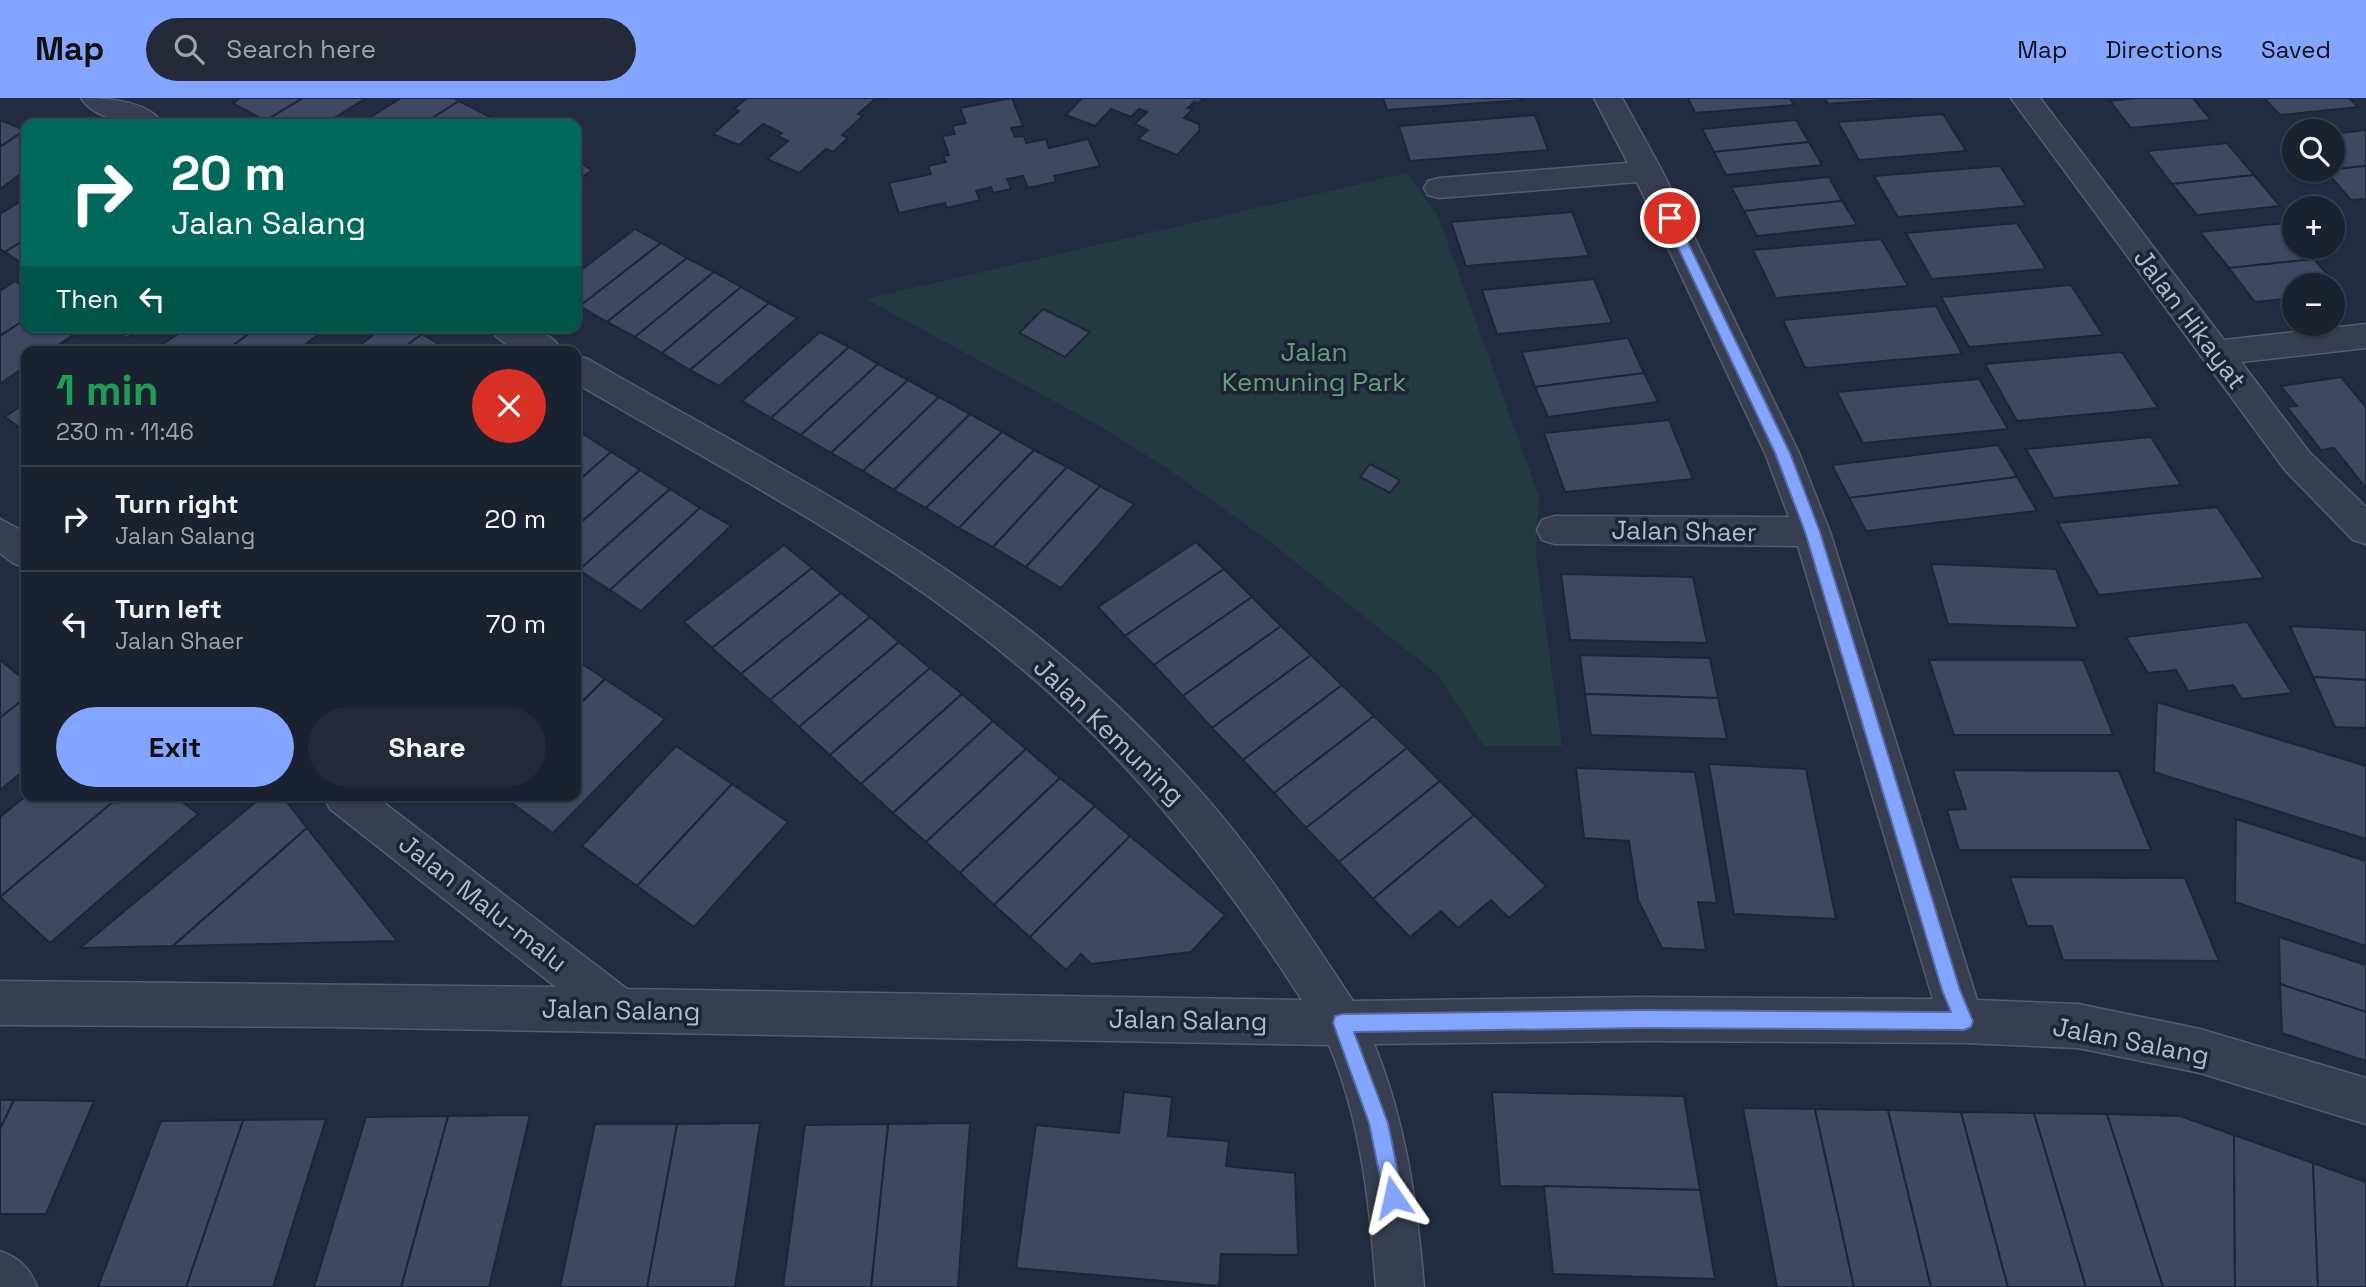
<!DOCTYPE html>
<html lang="en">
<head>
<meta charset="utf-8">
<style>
  body { margin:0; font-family:"Space Grotesk",sans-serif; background:#232938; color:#f1f3f6; height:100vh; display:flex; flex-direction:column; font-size:26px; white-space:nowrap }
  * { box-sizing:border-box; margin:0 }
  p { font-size:23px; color:#9fa3ab }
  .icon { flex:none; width:38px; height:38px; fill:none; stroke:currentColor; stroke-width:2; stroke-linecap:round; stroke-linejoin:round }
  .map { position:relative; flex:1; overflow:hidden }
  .side { position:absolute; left:21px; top:248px; width:560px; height:455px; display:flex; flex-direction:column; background:#1a2130; border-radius:14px; box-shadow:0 2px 5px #0004,0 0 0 2px #383e4c }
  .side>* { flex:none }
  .top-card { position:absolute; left:21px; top:21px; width:560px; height:214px; border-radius:14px; box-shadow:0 2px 5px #0004,0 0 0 2px #383e4c; background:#00695c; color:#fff; overflow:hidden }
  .tools { position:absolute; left:2282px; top:21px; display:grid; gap:14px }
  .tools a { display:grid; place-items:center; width:63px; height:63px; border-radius:50%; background:#1a2130; box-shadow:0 2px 5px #0004,0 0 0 2px #383e4c; font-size:35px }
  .pin { position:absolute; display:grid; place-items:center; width:60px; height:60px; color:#fff; margin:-30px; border:4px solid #fff; border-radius:50%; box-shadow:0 2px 7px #0007 }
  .me { position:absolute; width:77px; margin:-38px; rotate:349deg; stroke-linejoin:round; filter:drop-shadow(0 0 5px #0008) }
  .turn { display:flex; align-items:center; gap:24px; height:147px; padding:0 35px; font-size:32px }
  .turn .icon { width:91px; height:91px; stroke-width:2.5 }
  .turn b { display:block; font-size:49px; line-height:60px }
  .then { display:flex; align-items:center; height:66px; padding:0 35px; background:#0003; gap:14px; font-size:26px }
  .round { display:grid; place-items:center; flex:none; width:74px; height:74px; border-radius:37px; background:#232938 }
  .headline { display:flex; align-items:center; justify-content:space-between; height:119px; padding:0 35px }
  h1 { font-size:42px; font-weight:800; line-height:52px; color:#1e9e55 }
  .primary-button { display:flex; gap:14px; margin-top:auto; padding:14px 35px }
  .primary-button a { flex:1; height:80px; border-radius:42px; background:#83a5ff; color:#111; font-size:28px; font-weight:800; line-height:80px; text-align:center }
  .primary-button a+a { background:#232938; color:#f1f3f6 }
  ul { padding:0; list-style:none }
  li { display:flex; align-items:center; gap:21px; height:105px; padding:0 35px; border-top:2px solid #383e4c }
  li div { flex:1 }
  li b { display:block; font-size:26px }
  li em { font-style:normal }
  header { display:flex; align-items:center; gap:42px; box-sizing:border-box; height:98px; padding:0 35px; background:#83a5ff; color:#111 }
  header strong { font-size:33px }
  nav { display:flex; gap:38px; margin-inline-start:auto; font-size:24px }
  .search { width:490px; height:63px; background:#232938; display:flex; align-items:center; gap:18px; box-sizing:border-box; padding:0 24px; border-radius:38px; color:#9fa3ab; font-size:26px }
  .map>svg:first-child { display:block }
  .green { fill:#243a41 }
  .building { fill:#3e4861; stroke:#1d2537; stroke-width:2 }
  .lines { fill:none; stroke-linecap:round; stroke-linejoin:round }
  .minor-casing { stroke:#545c6e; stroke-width:3 }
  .minor { fill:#363e50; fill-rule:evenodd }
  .route { fill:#83a5ff; stroke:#556ba6; stroke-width:2 }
  .labels { text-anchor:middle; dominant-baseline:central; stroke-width:7; stroke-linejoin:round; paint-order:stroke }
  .street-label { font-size:26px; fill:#b2b9cb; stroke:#1b2335 }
  .park-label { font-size:26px; fill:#679e7a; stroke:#1b2335 }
</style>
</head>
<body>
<header>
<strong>Map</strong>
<div class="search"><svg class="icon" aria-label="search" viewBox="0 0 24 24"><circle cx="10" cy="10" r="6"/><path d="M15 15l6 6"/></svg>Search here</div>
<nav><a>Map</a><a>Directions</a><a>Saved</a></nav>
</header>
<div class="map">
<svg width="2366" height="1189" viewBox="0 0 2366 1189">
  <rect width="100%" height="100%" fill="#222c40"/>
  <path class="green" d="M1407,75L1438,118L1539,399L1536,458L1562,648H1484L1438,577L1269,443L1164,368L1089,322L866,201Z"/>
  <g class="building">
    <path d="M240,0H303L265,23L233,5Z"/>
    <path d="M303,0H366L325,26H270L265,23Z"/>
    <path d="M401,0H454L459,3L423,26H360Z"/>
    <path d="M747,0H887L874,2L858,16L863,18L842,37L848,40L833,54L826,51L799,75L767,61L788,43L778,38L782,35L763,26L739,47L713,36L739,13L734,11Z"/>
    <path d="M1012,0L1023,28L1011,30L1015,39L1024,38L1026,45L1046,41L1049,50L1088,41L1100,68L1054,78L1056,84L1028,90L1023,78L1007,81L1011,91L993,95L991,89L976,93L980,102L947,110L945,105L899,115L889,85L931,76L928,68L946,64L943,58L949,57L942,38L955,36L952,28L966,25L960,10Z"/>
    <path d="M1082,0H1204L1199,5L1194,4L1188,10L1193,11L1184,20L1199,26L1200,32L1177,57L1138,41L1148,32L1135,26L1147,14L1139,11L1131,19L1111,11L1095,28L1066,17Z"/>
    <path d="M1383,0H1522L1523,2L1387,12Z"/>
    <path d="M1688,0H1790L1794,7L1695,15Z"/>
    <path d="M1825,0H1911L1828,6Z"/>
    <path d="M2135,0H2193L2211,22L2131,30L2110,3Z"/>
    <path d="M2264,0H2349L2358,9L2280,17Z"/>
    <path d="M459,3L494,21L487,26H423Z"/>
    <path d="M1943,16L1966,53L1859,62L1838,24Z"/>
    <path d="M1535,17L1548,52L1410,63L1399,28Z"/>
    <path d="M0,22L25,32L0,49Z"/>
    <path d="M1796,22L1809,44L1714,54L1702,31Z"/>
    <path d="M25,32L26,72L0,91V49Z"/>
    <path d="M2366,32V68L2333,71V36Z"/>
    <path d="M1809,44L1822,67L1726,77L1714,54Z"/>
    <path d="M2227,45L2254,77L2172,86L2147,53Z"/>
    <path d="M576,63L592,72L576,84Z"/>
    <path d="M2000,68L2026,108L1898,119L1874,78Z"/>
    <path d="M2366,68V101L2351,102L2325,72Z"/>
    <path d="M2254,77L2280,108L2197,117L2172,86Z"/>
    <path d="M1829,79L1842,103L1744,113L1731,89Z"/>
    <path d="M26,100V141L5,154L0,151V116Z"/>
    <path d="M1842,103L1857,127L1757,138L1744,113Z"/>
    <path d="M1572,114L1589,158L1466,168L1451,124Z"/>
    <path d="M2017,125L2046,171L1932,181L1906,135Z"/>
    <path d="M2284,125L2294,137V149H2304L2314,161L2229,170L2200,134Z"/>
    <path d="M635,131L661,145L580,208L576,205V176Z"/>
    <path d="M26,141V168L5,154Z"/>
    <path d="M1881,141L1908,188L1776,200L1753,152Z"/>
    <path d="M661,145L687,160L607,224L580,208Z"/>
    <path d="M687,160L714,174L635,239L607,224Z"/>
    <path d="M2314,161L2342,194L2333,195V187H2294V200L2255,204L2229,170Z"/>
    <path d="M714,174L741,189L662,255L635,239Z"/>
    <path d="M1594,181L1612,225L1497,236L1482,192Z"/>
    <path d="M15,183L26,190V221L0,238V193Z"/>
    <path d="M2071,187L2103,237L1969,249L1941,199Z"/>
    <path d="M741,189L769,205L690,272L662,255Z"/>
    <path d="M769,205L797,220L719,288L690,272Z"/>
    <path d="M1936,208L1962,256L1805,270L1783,222Z"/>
    <path d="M1043,211L1090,234L1065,259L1019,235Z"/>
    <path d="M26,221V229H85L48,254H26V268L0,286V238Z"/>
    <path d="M110,229H143L127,240Z"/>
    <path d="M188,229H258L224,254L153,253Z"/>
    <path d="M258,229H328L295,254H224Z"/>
    <path d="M384,229H411L422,236L398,254H351Z"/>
    <path d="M820,234L849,249L771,320L742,303Z"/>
    <path d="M422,236L448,252L398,254Z"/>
    <path d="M1628,240L1644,275L1535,289L1522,254Z"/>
    <path d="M849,249L878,266L801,337L771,320Z"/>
    <path d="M2122,254L2158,310L2017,323L1985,266Z"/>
    <path d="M878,266L908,282L831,355L801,337Z"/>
    <path d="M1644,275L1658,304L1548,319L1535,289Z"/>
    <path d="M2341,279L2366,309V390L2334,350L2321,352L2287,309L2297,308L2281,288Z"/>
    <path d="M1979,281L2008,331L1863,345L1837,294Z"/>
    <path d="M908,282L939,299L863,373L831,355Z"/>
    <path d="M939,299L970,316L894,392L863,373Z"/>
    <path d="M26,304V334L5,319Z"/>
    <path d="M970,316L1002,334L926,410L894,392Z"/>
    <path d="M1669,322L1693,381L1565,394L1544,335Z"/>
    <path d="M1002,334L1034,352L959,430L926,410Z"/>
    <path d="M583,336L611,354L576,385V342Z"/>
    <path d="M2151,339L2181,387L2054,400L2026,351Z"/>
    <path d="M1998,347L2017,379L1849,400L1832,367Z"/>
    <path d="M1034,352L1067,369L993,449L959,430Z"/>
    <path d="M611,354L640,372L576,429V385Z"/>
    <path d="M1370,366L1400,382L1390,395L1360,379Z"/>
    <path d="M1067,369L1100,388L1026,469L993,449Z"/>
    <path d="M640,372L670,391L579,472L576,469V429Z"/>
    <path d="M2017,379L2037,413L1866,433L1849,400Z"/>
    <path d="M1100,388L1134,406L1061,490L1026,469Z"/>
    <path d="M670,391L700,410L610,492L579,472Z"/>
    <path d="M2217,409L2264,480L2099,497L2058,425Z"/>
    <path d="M700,410L731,428L641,513L610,492Z"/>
    <path d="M1196,444L1224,471L1125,538L1098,509Z"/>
    <path d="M784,447L812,470L712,550L684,524Z"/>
    <path d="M1931,466L2056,471L2078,530L1948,526Z"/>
    <path d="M812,470L841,495L741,576L712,550Z"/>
    <path d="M1224,471L1252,499L1154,567L1125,538Z"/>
    <path d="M1561,476L1693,479L1707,545L1570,542Z"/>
    <path d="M841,495L870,519L770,602L741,576Z"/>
    <path d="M1252,499L1281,528L1183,598L1154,567Z"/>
    <path d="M870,519L899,544L799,629L770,602Z"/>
    <path d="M2247,524L2292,595L2242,601L2233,587L2188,593L2176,572L2148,575L2126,539Z"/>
    <path d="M1281,528L1311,557L1212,630L1183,598Z"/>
    <path d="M2290,528L2366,532V582L2313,579Z"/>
    <path d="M899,544L930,570L830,657L799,629Z"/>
    <path d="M1311,557L1342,587L1243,662L1212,630Z"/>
    <path d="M1580,557L1710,560L1718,600L1585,596Z"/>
    <path d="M0,562L26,583V599L0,620Z"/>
    <path d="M576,562L605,581L576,610Z"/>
    <path d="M1929,562H2083L2113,637H1954Z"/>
    <path d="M930,570L962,596L861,686L830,657Z"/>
    <path d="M2313,579L2366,582V630L2335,629Z"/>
    <path d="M605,581L665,621L553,735L502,698H576V610Z"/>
    <path d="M1342,587L1374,618L1274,695L1243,662Z"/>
    <path d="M962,596L993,623L893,715L861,686Z"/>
    <path d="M1585,596L1718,600L1727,641L1591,637Z"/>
    <path d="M26,599V671L0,692V620Z"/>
    <path d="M2157,604L2366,668V741L2154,674Z"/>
    <path d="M1374,618L1407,650L1306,730L1274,695Z"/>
    <path d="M993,623L1026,651L926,744L893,715Z"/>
    <path d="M676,648L732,686L637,788L582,748Z"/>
    <path d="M1407,650L1440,683L1339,764L1306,730Z"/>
    <path d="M1026,651L1060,680L960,775L926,744Z"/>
    <path d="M1709,666L1806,671L1836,821L1734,816Z"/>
    <path d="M1576,670L1695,674L1717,805L1698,804L1706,852L1662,850L1638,802L1629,743L1584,740Z"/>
    <path d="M1953,672L2119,673L2151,752H1959L1947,712L1966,711Z"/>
    <path d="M1060,680L1095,708L994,807L960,775Z"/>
    <path d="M1440,683L1474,717L1373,801L1339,764Z"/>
    <path d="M732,686L788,724L694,829L637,788Z"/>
    <path d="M26,698H120L0,799V719Z"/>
    <path d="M120,698H175L198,716L50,845L0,799Z"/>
    <path d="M263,698H282L307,730L173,848L80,850Z"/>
    <path d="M1095,708L1130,738L1030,839L994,807Z"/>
    <path d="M1474,717L1546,788L1509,820L1491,802L1458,830L1441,813L1410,839L1373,801Z"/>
    <path d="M2236,721L2366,763V848L2235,804Z"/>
    <path d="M307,730L397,843L173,848Z"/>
    <path d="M1130,738L1225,817L1191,854L1091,866L1081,856L1066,872L1030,839Z"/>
    <path d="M2010,779L2185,780L2219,863L2063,862L2052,828H2027Z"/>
    <path d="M2279,839L2366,867V914L2280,886Z"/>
    <path d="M2280,886L2366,914V963L2282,935Z"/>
    <path d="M1124,994L1172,999L1168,1038L1229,1043L1226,1068L1295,1075L1298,1157L1221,1156L1219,1188L1016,1170L1036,1027L1119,1035Z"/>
    <path d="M1492,994L1684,998L1700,1092L1500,1088Z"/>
    <path d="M0,1002H14L0,1031Z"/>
    <path d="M14,1002L94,1003L46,1116H0V1031Z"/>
    <path d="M1743,1010L1815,1011L1854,1189H1777Z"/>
    <path d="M1815,1011L1888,1012L1931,1189H1854Z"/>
    <path d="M1888,1012L1961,1014L2008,1189H1931Z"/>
    <path d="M1961,1014L2034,1015L2086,1189H2008Z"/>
    <path d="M2034,1015L2107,1016L2163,1189H2086Z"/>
    <path d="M2107,1016L2180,1018L2234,1037L2235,1189H2163Z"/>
    <path d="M530,1017L489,1189H401L448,1018Z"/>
    <path d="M448,1018L401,1189H314L366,1019Z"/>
    <path d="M326,1021L273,1189H186L243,1022Z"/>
    <path d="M243,1022L186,1189H98L161,1023Z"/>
    <path d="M760,1025L735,1189H647L677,1026Z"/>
    <path d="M970,1025L958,1189H871L888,1026Z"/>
    <path d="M595,1026H677L647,1189H560Z"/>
    <path d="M888,1026L871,1189H783L805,1027Z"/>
    <path d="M2234,1037L2313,1065L2318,1189H2235Z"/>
    <path d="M2313,1065L2366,1084V1189H2318Z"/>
    <path d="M1544,1088L1700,1092L1715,1181L1553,1176Z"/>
  </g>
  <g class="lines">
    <defs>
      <g id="minor">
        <path d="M81,0C106,0 148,2 163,26C138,27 96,24 81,0Z"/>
        <path d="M1594,0H1622L1662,73L1799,355L1830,434L1977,902L2078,906L2200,931L2366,980V1026L2200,975L2078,950L1964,945L1641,943L1374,946C1406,1024 1417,1106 1424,1189H1376C1370,1107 1361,1023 1329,947L328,929L0,927V883L556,889L330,711L324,698H375L627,891L1302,902C1210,759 1115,641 979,536C855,439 711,365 576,285V258L588,261C727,342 874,416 1003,512C1075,565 1142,628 1201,694C1259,759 1305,831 1353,903L1641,899L1933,901L1798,448L1555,446L1542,442L1537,432L1542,422L1555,418L1789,419L1765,355L1637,84L1439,100L1428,97L1424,90L1428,83L1439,80L1628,65Z"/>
        <path d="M2011,0H2040L2224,242L2366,226V250L2241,264L2309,354L2366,409V446L2353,442L2285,372Z"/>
        <path d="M489,229C516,229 548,227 563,254C536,254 505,256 489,229Z"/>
        <path d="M0,421L26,435V470L13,465L0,455Z"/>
        <path d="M0,1153C20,1161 29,1169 37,1189H0Z"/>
      </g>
    </defs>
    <use href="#minor" class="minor-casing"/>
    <use href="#minor" class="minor"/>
  </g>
  <path class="route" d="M1670,116L1676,120L1790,355L1820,434L1960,892L1973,923L1971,929L1964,932L1641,930L1354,934L1388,1025L1403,1099L1400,1106L1393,1109L1386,1106L1384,1099L1369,1025L1333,925L1335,918L1342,916L1641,912L1951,914L1942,892L1805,434L1775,355L1664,120Z"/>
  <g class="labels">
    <g class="street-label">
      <text transform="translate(2190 221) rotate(53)">Jalan Hikayat</text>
      <text transform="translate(1684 433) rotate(1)">Jalan Shaer</text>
      <text transform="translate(1109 633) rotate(44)">Jalan Kemuning</text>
      <text transform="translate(483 805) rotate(38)">Jalan Malu-malu</text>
      <text transform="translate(621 912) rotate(1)">Jalan Salang</text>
      <text transform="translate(1188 922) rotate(1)">Jalan Salang</text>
      <text transform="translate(2131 943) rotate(11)">Jalan Salang</text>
    </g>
    <g class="park-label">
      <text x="1314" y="254">Jalan<tspan x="1314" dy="30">Kemuning Park</tspan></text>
    </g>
  </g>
</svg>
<div class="tools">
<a><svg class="icon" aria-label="search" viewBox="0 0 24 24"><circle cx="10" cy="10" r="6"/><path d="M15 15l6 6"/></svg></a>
<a>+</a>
<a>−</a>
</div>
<div class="pin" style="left:1670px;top:120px;background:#d93025"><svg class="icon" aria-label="arrive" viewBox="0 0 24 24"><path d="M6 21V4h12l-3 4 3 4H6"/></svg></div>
<svg class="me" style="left:1393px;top:1099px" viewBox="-20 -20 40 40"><path d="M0-17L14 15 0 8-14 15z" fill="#83a5ff" stroke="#fff" stroke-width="4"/></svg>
<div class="top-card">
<div class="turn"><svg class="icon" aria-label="right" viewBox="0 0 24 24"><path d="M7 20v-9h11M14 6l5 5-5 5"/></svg><div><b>20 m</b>Jalan Salang</div></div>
<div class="then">Then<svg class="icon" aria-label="left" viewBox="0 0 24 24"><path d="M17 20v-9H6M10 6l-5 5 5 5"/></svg></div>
</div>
<section class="side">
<div class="headline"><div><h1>1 min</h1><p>230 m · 11:46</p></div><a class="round" style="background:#d93025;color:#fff"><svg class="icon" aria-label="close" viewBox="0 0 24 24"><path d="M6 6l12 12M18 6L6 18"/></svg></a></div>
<ul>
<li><svg class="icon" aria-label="right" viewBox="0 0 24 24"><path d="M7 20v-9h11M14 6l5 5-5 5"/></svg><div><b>Turn right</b><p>Jalan Salang</p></div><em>20 m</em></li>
<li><svg class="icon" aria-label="left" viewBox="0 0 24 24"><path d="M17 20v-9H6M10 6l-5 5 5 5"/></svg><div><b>Turn left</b><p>Jalan Shaer</p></div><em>70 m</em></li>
</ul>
<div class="primary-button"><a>Exit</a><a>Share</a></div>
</section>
</div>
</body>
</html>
